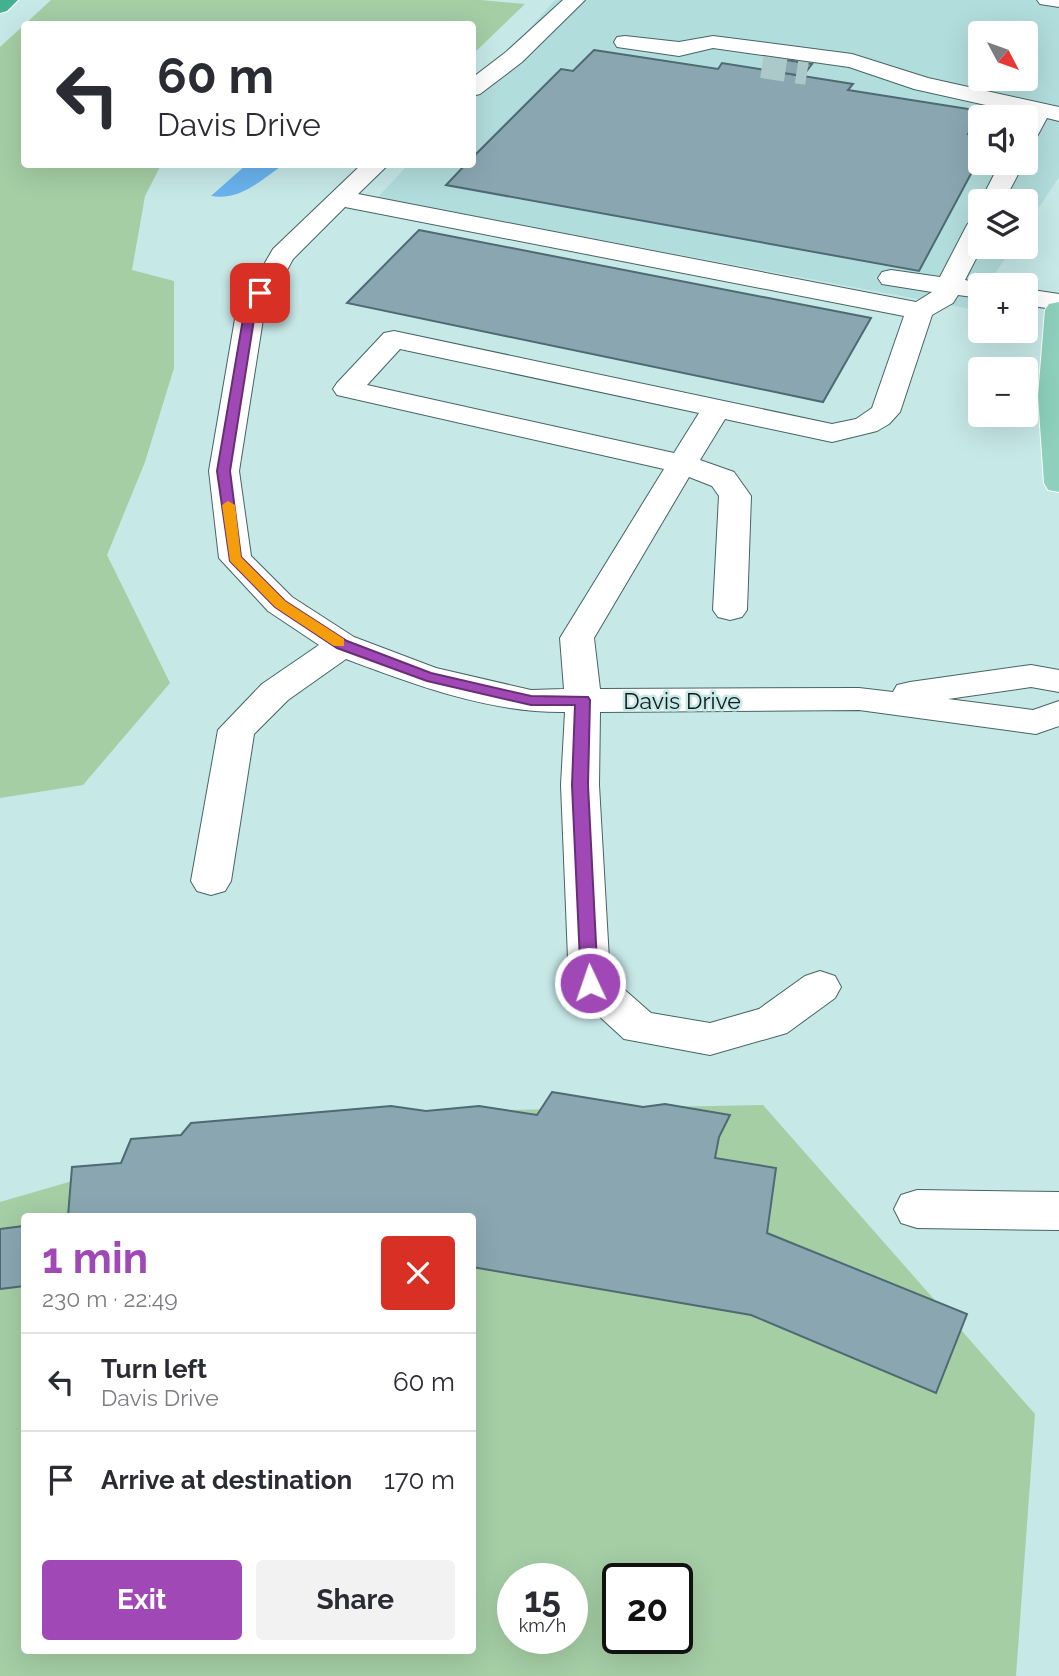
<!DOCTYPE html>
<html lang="en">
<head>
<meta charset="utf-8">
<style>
  body { margin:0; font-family:Raleway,sans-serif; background:#f2f2f3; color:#2b2b33; height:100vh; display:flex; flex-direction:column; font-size:26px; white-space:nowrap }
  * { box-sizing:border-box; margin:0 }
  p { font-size:23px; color:#7c7c81 }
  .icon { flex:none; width:38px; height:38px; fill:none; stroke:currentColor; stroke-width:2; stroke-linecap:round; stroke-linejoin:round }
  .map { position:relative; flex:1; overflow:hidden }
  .panel { position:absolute; left:21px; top:1213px; width:455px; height:441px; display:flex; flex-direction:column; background:#fff; border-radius:7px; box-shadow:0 7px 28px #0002 }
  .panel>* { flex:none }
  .hud { position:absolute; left:21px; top:21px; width:455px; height:147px; border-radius:7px; box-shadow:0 7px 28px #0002; background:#fff; color:#2b2b33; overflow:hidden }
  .needle { width:46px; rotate:131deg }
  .fabs { position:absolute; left:968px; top:21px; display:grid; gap:14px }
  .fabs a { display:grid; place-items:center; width:70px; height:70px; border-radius:7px; background:#fff; box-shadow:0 7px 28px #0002; font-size:35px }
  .speed { position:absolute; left:497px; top:1563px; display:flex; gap:14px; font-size:35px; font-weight:700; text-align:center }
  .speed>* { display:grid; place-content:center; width:91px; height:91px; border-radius:50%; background:#fff; box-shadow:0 7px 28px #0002; line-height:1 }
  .speed small { font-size:18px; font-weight:400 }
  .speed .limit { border:4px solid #111; border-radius:10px; background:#fff; color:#111 }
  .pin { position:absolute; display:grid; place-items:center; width:60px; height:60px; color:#fff; margin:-30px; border-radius:14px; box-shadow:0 4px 10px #0006 }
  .me { position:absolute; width:77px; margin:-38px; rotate:357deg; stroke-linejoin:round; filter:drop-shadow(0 0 5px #0008) }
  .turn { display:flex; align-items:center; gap:24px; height:147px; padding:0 21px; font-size:32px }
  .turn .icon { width:91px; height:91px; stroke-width:2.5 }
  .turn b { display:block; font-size:49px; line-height:60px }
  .round { display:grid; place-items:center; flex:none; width:74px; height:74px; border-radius:7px; background:#f2f2f3 }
  .summary { display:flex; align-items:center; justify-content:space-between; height:119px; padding:0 21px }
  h1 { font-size:42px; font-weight:700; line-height:52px; color:#a049b6 }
  .button { display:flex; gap:14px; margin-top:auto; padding:14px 21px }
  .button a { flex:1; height:80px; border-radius:7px; background:#a049b6; color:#fff; font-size:28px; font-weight:700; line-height:80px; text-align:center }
  .button a+a { background:#f2f2f3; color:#2b2b33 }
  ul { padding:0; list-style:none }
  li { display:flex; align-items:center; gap:21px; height:98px; padding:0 21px; border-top:2px solid #e1e1e2 }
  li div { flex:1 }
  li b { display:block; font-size:26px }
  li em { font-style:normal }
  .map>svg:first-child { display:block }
  .built { fill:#b1dddc; fill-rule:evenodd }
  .green { fill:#a5cea5; fill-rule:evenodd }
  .water { fill:#69b3ee }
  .building { fill:#8aa7b1; stroke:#4e6a73; stroke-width:2 }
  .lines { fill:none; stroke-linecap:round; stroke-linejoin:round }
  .minor-tunnel { stroke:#abc9c8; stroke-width:24; stroke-dasharray:24 11; stroke-linecap:butt }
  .minor-casing { stroke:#466464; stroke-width:2 }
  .major-casing { stroke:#fff; stroke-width:2 }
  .highway-casing { stroke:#fff; stroke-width:2 }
  .minor { fill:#fff; fill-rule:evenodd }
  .major { fill:#8ed0bc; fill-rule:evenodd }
  .highway { fill:#43b08f; fill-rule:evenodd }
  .route { fill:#a049b6; stroke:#682f76; stroke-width:2 }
  .slow { fill:#f59e0b }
  .labels { text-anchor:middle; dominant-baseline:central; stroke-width:5; stroke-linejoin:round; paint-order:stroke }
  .street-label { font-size:23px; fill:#0f1c1b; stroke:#c6e8e7 }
</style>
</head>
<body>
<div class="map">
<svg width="1059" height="1676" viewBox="0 0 1059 1676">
  <rect width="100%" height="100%" fill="#c6e8e7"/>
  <path class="built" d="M555,0H1059V177L1026,227V201H980V247H1013L987,285H980V296L971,309L377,198L408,165L472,164L473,92ZM980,33H1026V79H980ZM980,117H1026V163H980Z"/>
  <g class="green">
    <path d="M51,0H480L525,4L473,54L472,24H25Z"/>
    <path d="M24,25V164L161,165L145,196L132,270L174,281V368L145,462L107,555L170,683L83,785L0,798V47Z"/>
    <path d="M763,1105L1035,1414L1016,1676H0V1202L303,1114ZM24,1216H472V1650H24ZM513,1578H572V1638H513ZM618,1578H677V1638H618Z"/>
  </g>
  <path class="water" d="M246,165H283C260,181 240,201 211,196Z"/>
  <g class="building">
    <path d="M594,50L718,69L722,63L853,84L848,90L981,111L968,134L980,136V157L919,271L446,185L466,164H472V158L561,69L573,71Z"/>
    <path d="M780,59L812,64L803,76L771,71Z"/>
    <path d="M419,230L871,318L823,402L347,303Z"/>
    <path d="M552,1092L643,1107L665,1104L730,1115L719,1137L715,1158L776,1168L767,1233L967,1314L936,1393L751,1315L472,1267V1216H68L72,1167L121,1163L131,1139L181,1135L191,1123L391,1106L426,1111L479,1106L537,1115Z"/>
    <path d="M24,1226V1286L0,1289V1229Z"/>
  </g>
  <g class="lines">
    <path class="minor-tunnel" d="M762,66L807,73"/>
    <defs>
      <g id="minor">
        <path d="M563,0H585L522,62L480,94L472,96V78L506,52Z"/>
        <path d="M1037,0H1059V7L1040,4Z"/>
        <path d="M625,36L679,42L713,36L852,54L928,78L1059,107V121L1047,118L1034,142L1026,144V114L914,89L849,67L713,48L679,56L617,47L614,42L617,37Z"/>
        <path d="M1000,163H1024L1004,201L980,202Z"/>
        <path d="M362,164H389L358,194L916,302L932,292L882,284L878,278L882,272L891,270L940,277L967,225L971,220L980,217L982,247L965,280L990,285H980V298L958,295L953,303L932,315L900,412L889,424L877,431L832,442L725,419L700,460L734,472L751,496L747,610L742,617L730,620L718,617L713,610L719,496L712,486L689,477L594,638L600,689L859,688L893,692L897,685L910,682L1031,665L1059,670V692L1031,687L948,699L1033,710L1059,701V726L1036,734L859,710L600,712L599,785L610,977L651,1013L710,1023L759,1009L805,976L820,971L835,976L841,987L835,998L787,1033L710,1055L624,1039L575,994L569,983L561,785L565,712C490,713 415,685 346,659L288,700L254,734L231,881L225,891L211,895L197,891L191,881L218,730L262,684L319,645L268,611L219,558L209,471L236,313L273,249ZM345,207L904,316L872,408L856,419L832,424L394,331L384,333L337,383L333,389L337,395L664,469L560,638L564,689L531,690L436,668L354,637L292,597L251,556L239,471L264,313L293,259ZM400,349L699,413L674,453L367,385Z"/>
        <path d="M1026,289L1059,294V310L1026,305Z"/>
        <path d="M917,1190L1059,1192V1230L917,1228L901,1223L894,1209L901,1195Z"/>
      </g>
      <path id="major" d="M1059,302V492L1048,490L1044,483L1038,396L1045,310L1049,304Z"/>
      <path id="highway" d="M0,0H18L7,11L0,13Z"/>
    </defs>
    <use href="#minor" class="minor-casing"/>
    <use href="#major" class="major-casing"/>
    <use href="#highway" class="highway-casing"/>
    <use href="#minor" class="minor"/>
    <use href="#major" class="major"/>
    <use href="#highway" class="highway"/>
  </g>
  <path class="route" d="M256,291L266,293L255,313L230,471L241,557L285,601L347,641L431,673L531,696L588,697L590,700L588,785L598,983L596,987H584L581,983L572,785L575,705H531L427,681L337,648L275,607L230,561L217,471L244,313Z"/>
  <path class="slow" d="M228,501L235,505L241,557L285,601L344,639V646H334L275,607L230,561L222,505Z"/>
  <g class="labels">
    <g class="street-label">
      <text x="682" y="700">Davis Drive</text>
    </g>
  </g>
</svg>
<div class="fabs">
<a><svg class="needle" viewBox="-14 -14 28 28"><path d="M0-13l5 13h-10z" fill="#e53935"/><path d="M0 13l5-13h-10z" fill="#7c7c81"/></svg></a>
<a><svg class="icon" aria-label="sound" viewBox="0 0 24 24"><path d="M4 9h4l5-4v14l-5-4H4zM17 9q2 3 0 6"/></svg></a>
<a><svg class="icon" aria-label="layers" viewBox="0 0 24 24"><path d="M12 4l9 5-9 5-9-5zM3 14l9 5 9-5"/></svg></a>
<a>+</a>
<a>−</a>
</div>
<div class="speed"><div>15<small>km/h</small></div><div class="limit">20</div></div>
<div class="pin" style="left:260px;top:293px;background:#d93025"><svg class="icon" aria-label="arrive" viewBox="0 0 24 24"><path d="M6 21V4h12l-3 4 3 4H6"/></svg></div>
<svg class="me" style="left:590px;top:983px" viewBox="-20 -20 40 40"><circle r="17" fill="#a049b6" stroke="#fff" stroke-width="3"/><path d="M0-11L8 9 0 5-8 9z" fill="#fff"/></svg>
<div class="hud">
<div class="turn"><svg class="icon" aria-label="left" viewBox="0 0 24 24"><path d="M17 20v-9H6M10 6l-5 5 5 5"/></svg><div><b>60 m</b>Davis Drive</div></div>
</div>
<section class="panel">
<div class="summary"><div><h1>1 min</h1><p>230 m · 22:49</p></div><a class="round" style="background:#d93025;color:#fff"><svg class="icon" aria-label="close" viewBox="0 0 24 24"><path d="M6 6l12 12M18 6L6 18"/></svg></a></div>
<ul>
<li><svg class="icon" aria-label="left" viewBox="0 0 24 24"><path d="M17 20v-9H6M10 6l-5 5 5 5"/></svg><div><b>Turn left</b><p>Davis Drive</p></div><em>60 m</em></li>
<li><svg class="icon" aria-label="arrive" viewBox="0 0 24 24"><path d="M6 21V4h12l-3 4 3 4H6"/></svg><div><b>Arrive at destination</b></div><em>170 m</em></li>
</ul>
<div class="button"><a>Exit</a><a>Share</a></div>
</section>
</div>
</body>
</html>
